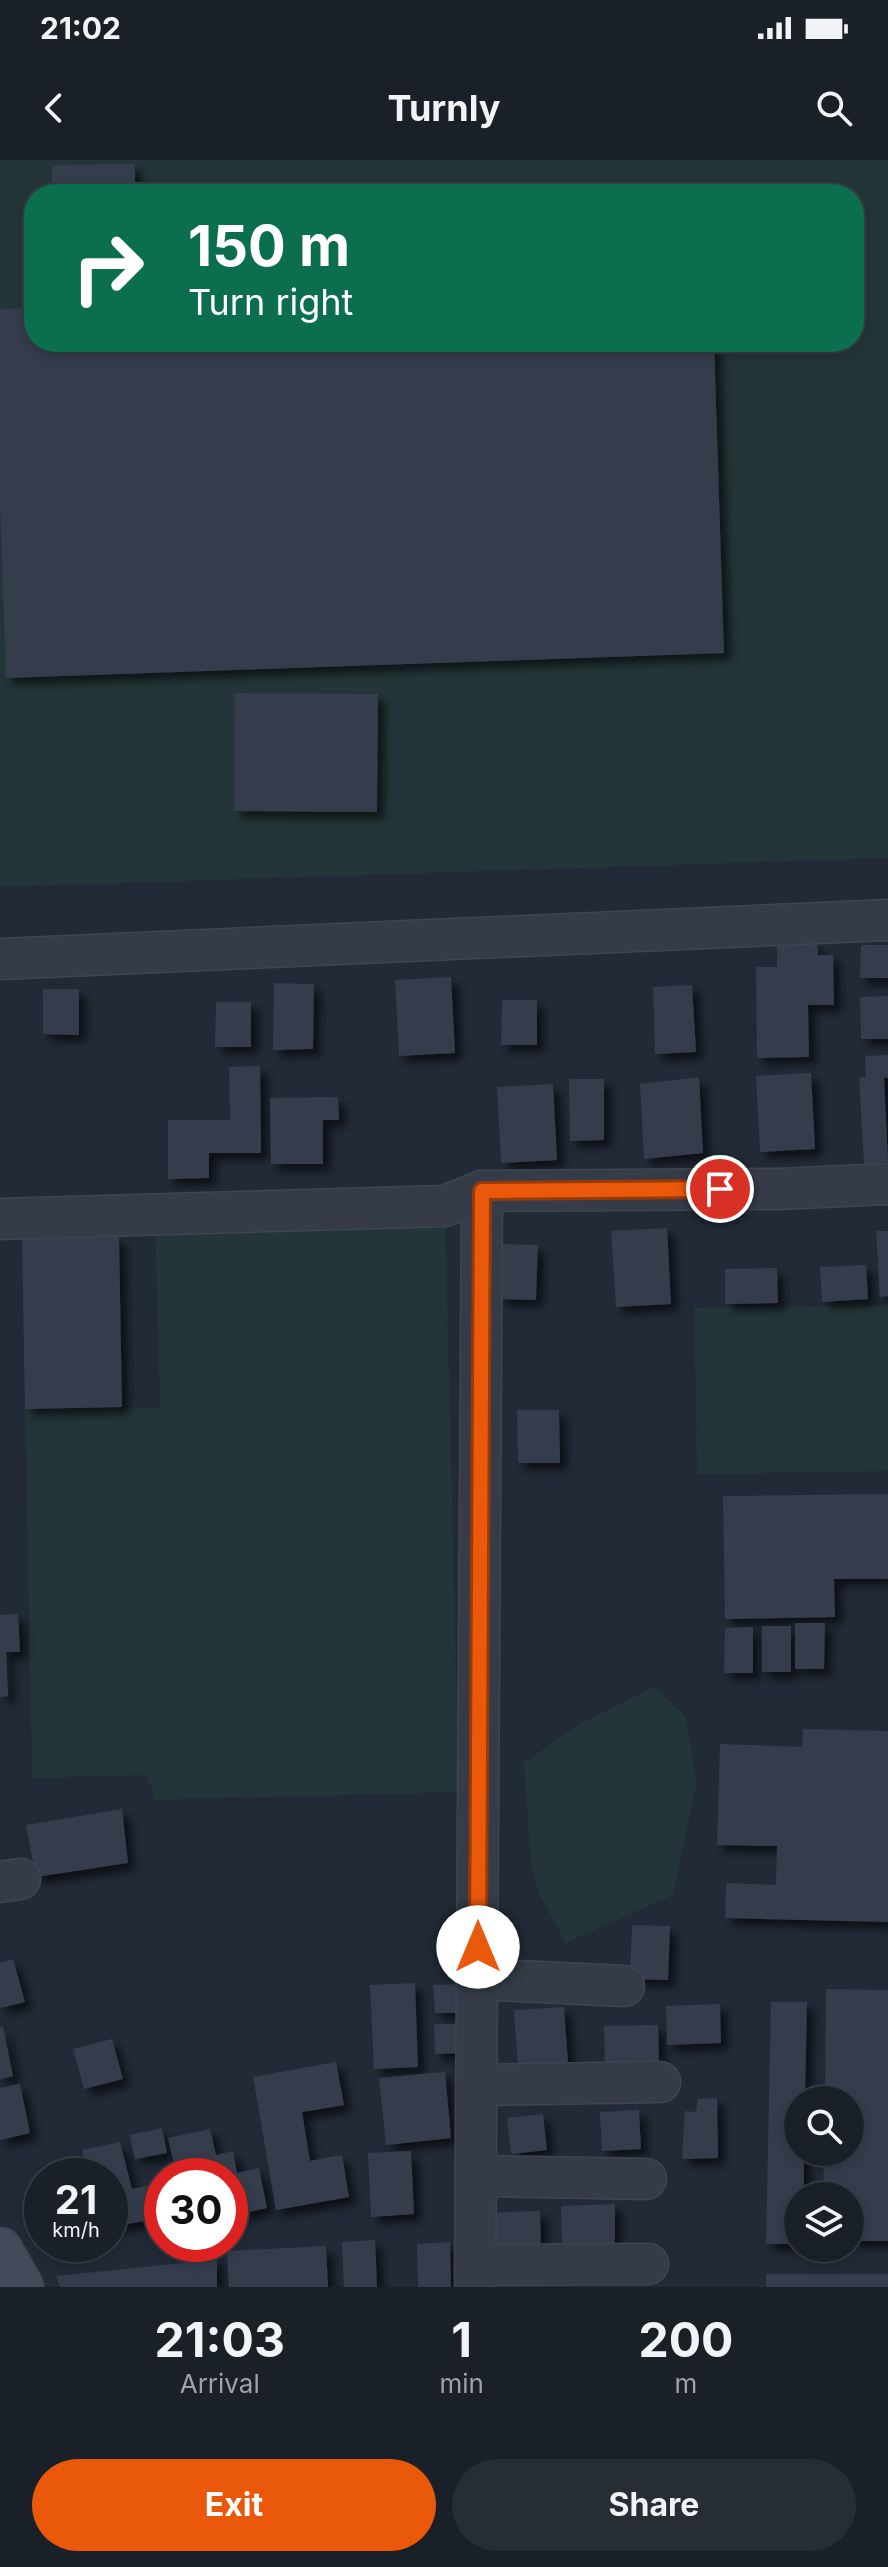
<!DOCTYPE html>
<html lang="en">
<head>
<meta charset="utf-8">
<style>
  body { margin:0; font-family:Inter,sans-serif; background:#262d34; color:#f1f3f6; height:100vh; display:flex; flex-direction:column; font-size:30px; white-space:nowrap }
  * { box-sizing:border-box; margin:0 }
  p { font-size:26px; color:#9fa3a8 }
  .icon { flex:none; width:44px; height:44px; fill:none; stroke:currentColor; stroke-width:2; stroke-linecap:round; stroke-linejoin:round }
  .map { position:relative; height:2127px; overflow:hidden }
  .panel { display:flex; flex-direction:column; background:#192028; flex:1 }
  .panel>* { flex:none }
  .hud { position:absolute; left:24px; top:24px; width:840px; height:168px; border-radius:32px; box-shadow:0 4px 12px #0003,0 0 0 2px #373e45; background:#0b6e4f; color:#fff; overflow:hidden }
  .buttons { position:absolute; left:784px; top:1926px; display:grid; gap:16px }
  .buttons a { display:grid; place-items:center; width:80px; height:80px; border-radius:50%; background:#192028; box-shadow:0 4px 12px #0003,0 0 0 2px #373e45; font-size:40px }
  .speed { position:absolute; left:24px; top:1998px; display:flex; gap:16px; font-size:40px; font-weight:700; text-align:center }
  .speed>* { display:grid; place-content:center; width:104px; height:104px; border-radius:50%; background:#192028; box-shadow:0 4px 12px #0003,0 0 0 2px #373e45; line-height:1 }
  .speed small { font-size:20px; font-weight:400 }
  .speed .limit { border:12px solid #d22; background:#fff; color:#111 }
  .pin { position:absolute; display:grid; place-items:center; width:68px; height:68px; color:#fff; margin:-34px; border:4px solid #fff; border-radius:50%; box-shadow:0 2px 8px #0007 }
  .me { position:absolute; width:88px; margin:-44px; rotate:0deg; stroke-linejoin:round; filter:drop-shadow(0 0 6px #0008) }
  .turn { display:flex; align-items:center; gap:28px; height:168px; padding:0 32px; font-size:36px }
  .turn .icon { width:104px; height:104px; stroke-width:2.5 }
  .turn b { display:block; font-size:56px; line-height:68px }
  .eta { display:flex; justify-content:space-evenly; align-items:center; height:136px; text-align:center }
  .eta b { font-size:48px; font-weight:700; line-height:56px }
  .action { display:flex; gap:16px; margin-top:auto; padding:16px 32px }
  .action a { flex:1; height:92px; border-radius:48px; background:#ea580c; color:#fff; font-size:32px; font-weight:700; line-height:92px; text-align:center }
  .action a+a { background:#262d34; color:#f1f3f6 }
  .status { display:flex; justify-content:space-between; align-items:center; height:56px; padding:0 40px; background:#192028; direction:ltr }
  .status svg { height:22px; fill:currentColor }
  header { display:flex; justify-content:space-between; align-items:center; height:104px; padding:0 32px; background:#192028; font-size:36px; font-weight:700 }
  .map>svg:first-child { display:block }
  .green { fill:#233538; fill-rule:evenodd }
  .building { fill:#343e4d; filter:url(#shadow) }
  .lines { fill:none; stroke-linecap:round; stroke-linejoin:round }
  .street-casing { stroke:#3e4551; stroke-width:43 }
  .secondary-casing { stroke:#3e4551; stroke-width:47 }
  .street { stroke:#353c47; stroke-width:40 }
  .secondary { stroke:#434b5a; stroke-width:44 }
  .route-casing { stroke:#983908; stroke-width:20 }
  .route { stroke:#ea580c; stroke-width:14 }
</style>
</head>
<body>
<div class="status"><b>21:02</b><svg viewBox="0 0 49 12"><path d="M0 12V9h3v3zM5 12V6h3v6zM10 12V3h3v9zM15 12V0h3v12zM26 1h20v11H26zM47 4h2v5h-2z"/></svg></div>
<header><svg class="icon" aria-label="back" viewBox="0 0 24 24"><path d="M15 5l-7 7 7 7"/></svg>Turnly<svg class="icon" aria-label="search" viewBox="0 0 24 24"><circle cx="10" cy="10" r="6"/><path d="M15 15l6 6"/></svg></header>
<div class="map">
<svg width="888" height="2127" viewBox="0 0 888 2127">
  <defs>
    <filter id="shadow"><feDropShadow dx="7" dy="7" stdDeviation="4" flood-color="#0009"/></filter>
  </defs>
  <rect width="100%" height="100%" fill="#212a36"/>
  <g class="green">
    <path d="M0,0H888V698L0,727ZM34,34H854V182H34Z"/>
    <path d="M445,1046L459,1632L155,1640L147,1615L32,1618L25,1249L160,1247L155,1053Z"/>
    <path d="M888,1145V1311L697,1314L694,1148Z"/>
    <path d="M654,1527L686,1557L697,1622L673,1735L566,1783L539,1734L531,1706L524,1603L578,1565Z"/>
  </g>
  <g class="building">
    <path d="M135,4V34H52V5Z"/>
    <path d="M34,148V182H714L724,493L6,518L0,341V149Z"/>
    <path d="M235,533L378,534L377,652L234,651Z"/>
    <path d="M817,784L818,795H833L834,845H808L809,897L757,898L756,807H777V785Z"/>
    <path d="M861,785H888V818H860Z"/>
    <path d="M451,817L455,893L399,896L395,820Z"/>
    <path d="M274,823L314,824L313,889L273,890Z"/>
    <path d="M692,825L696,892L655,894L653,827Z"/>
    <path d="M43,829H79V875L43,874Z"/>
    <path d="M888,836V879H861L860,837Z"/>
    <path d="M502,840H537V885H501Z"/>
    <path d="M216,842H251V887H215Z"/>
    <path d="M888,895V918H884L888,1002L864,1004L859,918L866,917L865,896Z"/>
    <path d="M260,906L261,993H209V1018L168,1019V960H230L229,907Z"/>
    <path d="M811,913L815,989L760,992L756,916Z"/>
    <path d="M699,917L703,993L644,999L640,924Z"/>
    <path d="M569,919H604V980L570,981Z"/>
    <path d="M553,924L557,1000L501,1003L497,927Z"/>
    <path d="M338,937L339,960H323V1004H271L270,938Z"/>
    <path d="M667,1068L671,1144L616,1147L611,1071Z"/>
    <path d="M876,1071H888V1136L880,1137Z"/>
    <path d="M119,1077L122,1247L25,1249L22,1079Z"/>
    <path d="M500,1084L538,1085L536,1140L499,1139Z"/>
    <path d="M866,1105L868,1139L822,1142L820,1107Z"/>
    <path d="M777,1108L778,1143L725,1144V1109Z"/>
    <path d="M517,1250H559L560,1303H518Z"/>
    <path d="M888,1334V1419H834L835,1457L725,1459L723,1336Z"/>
    <path d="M18,1454L20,1492H6L8,1536L0,1537V1455Z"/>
    <path d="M795,1463H825L824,1509H795Z"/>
    <rect x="762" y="1466" width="29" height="46"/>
    <path d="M753,1467V1513H724L725,1468Z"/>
    <path d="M803,1569L888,1571V1762L725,1758L726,1723L776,1725L777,1686L717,1685L720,1584L802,1587Z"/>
    <path d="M122,1649L128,1703L36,1717L26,1665Z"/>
    <path d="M632,1765L670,1766L668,1820L630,1819Z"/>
    <path d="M13,1799L25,1842L0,1848V1803Z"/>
    <path d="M415,1823L418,1907L374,1909L370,1825Z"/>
    <path d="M461,1824V1853H435L433,1825Z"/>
    <path d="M826,1829L888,1830V2081H850V2036H823L824,1992H850V1940H825Z"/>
    <path d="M771,1842H807L805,1940H798V1992H804V2036H798V2084H766Z"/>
    <path d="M720,1844L721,1883L667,1885L666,1846Z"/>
    <path d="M564,1847L568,1903L518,1907L514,1850Z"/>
    <path d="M434,1864H461V1893L435,1894Z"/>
    <path d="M658,1865L659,1903L605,1905L604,1866Z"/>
    <path d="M0,1867H3L13,1916L0,1919Z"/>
    <path d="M112,1879L123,1919L84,1929L73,1889Z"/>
    <path d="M336,1902L344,1945L302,1952L310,2001L342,1995L349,2037L276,2050L253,1917Z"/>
    <path d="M445,1912L451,1978L386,1985L379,1918Z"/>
    <path d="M20,1924L30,1973L0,1980V1928Z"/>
    <path d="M717,1938L718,1998L682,1999L685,1951L696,1952L698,1939Z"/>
    <path d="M639,1950L641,1989L602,1991L600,1952Z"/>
    <path d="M543,1954L547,1990L511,1994L507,1958Z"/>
    <path d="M162,1968L167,1993L135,1999L130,1975Z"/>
    <path d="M210,1969L216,1995L233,1991L237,2013L259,2008L267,2048L230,2056V2016H177L168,1978Z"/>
    <path d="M120,1982L132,2029L162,2023V2058L110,2067V2016H87L82,1990Z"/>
    <path d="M411,1991L414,2054L371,2057L368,1993Z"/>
    <path d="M42,2026V2076H41L29,2029Z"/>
    <path d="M615,2044V2083L562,2084L561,2046Z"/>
    <path d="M540,2051L541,2090L487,2091L486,2053Z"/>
    <path d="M375,2080L377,2127H344L342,2082Z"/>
    <path d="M450,2082L451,2127H418L417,2084Z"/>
    <path d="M326,2086L328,2127H229L227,2091Z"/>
    <path d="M184,2098H217V2127H60L56,2116L183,2103Z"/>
    <rect x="766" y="2114" width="122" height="13"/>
  </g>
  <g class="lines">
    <defs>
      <g id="street">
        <path d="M0,799L888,760"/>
        <path d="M0,1059L445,1046L482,1031L780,1029L888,1024"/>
        <path d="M0,1722L20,1719"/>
        <path d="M478,1819L624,1826"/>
        <path d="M478,1925L660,1922"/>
        <path d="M477,2016L646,2019"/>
        <path d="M475,2105L648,2104"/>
        <path d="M475,2127L482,1031"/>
      </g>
      <path id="secondary" d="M0,2090L21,2127"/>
    </defs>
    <use href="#street" class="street-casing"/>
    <use href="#secondary" class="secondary-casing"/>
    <use href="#street" class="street"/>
    <use href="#secondary" class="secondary"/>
  </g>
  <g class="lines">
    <defs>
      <path id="route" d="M478,1787L482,1031L720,1029"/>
    </defs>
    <use href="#route" class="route-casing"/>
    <use href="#route" class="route"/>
  </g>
</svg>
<div class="buttons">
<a><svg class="icon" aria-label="search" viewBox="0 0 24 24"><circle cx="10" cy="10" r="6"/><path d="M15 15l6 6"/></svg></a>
<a><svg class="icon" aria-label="layers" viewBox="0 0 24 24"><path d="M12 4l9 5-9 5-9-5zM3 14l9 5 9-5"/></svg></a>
</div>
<div class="speed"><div>21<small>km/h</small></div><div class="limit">30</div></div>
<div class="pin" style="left:720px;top:1029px;background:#d93025"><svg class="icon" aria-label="arrive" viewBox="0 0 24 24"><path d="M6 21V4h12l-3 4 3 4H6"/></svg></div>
<svg class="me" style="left:478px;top:1787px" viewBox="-20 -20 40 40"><circle r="19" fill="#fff"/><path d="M0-13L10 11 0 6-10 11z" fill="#ea580c"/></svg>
<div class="hud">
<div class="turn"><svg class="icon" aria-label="right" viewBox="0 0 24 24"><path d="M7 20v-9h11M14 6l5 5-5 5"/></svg><div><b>150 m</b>Turn right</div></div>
</div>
</div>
<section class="panel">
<div class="eta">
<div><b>21:03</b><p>Arrival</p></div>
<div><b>1</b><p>min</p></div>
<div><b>200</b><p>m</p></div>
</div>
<div class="action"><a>Exit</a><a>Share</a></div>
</section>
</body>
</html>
